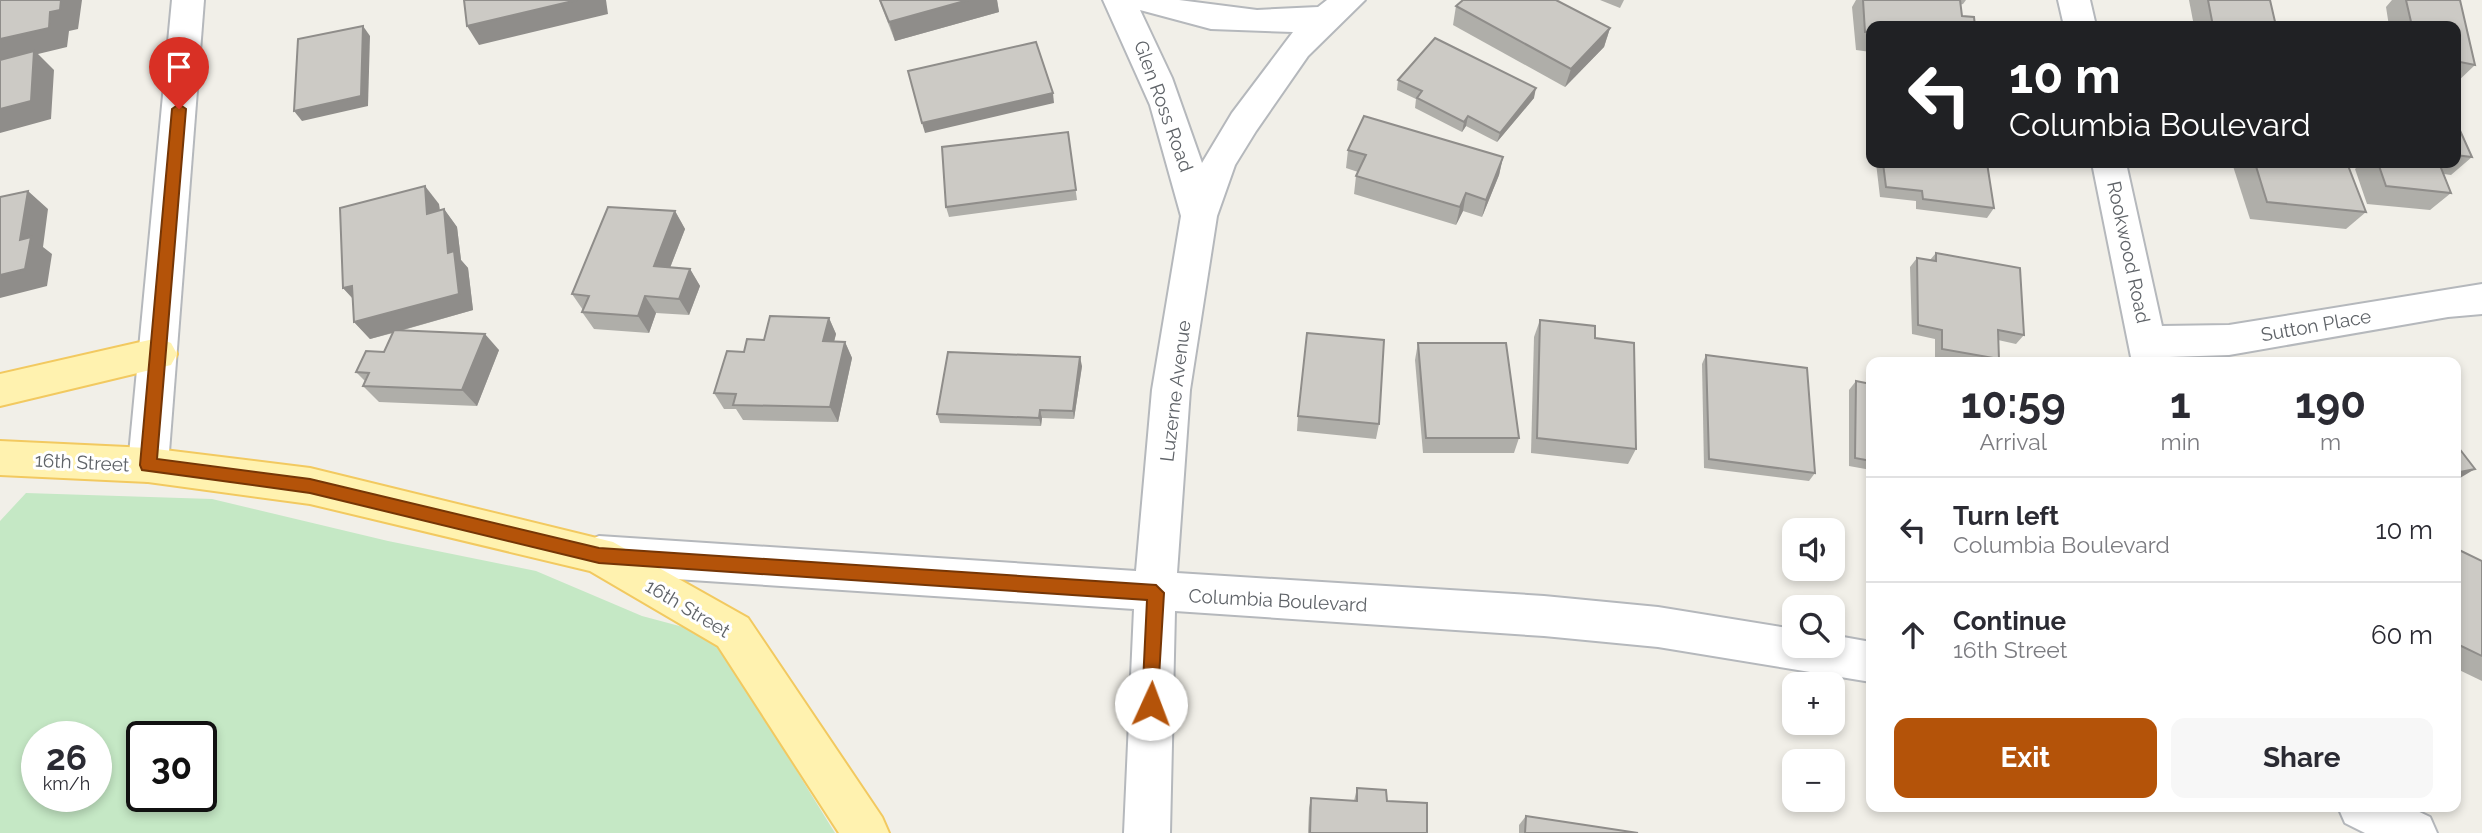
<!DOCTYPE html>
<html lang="en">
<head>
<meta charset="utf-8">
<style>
  body { margin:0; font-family:Raleway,sans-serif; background:#f7f7f7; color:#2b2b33; height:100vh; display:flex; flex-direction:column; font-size:26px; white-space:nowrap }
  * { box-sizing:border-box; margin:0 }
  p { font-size:23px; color:#7c7c81 }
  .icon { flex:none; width:38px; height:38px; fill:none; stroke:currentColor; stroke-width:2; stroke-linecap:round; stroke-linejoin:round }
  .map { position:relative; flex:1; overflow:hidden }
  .side { position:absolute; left:1866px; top:357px; width:595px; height:455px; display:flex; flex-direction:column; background:#fff; border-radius:14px; box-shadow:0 4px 10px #0003 }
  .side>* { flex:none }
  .top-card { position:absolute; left:1866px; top:21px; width:595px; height:147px; border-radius:14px; box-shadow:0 4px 10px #0003; background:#202124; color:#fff; overflow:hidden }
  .fabs { position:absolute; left:1782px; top:518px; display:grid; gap:14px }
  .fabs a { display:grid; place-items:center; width:63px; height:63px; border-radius:14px; background:#fff; box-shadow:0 4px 10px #0003; font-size:35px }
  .speed { position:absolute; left:21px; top:721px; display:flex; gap:14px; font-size:35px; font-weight:700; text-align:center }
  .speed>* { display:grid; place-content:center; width:91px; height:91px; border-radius:50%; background:#fff; box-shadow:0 4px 10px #0003; line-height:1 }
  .speed small { font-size:18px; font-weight:400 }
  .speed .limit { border:4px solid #111; border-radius:10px; background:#fff; color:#111 }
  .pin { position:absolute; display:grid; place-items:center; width:60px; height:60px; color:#fff; margin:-72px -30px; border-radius:50% 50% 50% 0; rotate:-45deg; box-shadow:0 0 7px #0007 }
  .pin .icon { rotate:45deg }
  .me { position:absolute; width:77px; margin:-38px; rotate:2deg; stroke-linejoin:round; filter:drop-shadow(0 0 5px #0008) }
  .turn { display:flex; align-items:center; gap:24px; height:147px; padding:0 28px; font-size:32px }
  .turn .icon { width:91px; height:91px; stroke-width:2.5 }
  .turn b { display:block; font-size:49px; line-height:60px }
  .eta { display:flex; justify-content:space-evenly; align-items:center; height:119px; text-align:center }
  .eta b { font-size:42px; font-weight:700; line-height:49px }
  .button { display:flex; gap:14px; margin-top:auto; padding:14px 28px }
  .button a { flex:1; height:80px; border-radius:14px; background:#b45309; color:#fff; font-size:28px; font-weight:700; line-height:80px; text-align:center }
  .button a+a { background:#f7f7f7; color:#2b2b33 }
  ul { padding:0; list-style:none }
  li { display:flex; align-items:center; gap:21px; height:105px; padding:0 28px; border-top:2px solid #e1e1e2 }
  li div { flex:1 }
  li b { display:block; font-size:26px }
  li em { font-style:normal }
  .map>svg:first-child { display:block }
  .green { fill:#c5e8c5; fill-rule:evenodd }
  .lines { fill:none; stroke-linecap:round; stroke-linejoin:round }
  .minor-casing { stroke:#b5b8bc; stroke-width:4 }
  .major-casing { stroke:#f2c960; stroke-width:4 }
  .minor { fill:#fff; fill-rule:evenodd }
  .major { fill:#fff2af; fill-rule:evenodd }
  .wall { fill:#afaea9 }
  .shaded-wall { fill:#8f8d8a }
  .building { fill:#cccac5; stroke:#8f8d8a; stroke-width:2 }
  .route { fill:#b45309; stroke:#753606; stroke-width:2 }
  .labels { text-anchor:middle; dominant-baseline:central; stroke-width:6; stroke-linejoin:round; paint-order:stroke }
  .street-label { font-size:19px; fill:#5f6368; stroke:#fff }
</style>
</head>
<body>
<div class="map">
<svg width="2482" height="833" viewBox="0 0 2482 833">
  <rect width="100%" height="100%" fill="#f1efe8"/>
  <path class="green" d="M26,493L212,499L388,541L536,571L642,616L713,635L835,833H0V521ZM37,737H96V796H37ZM142,737H201V796H142Z"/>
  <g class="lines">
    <defs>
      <g id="minor">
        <path d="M172,0H204L168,465L162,477L148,482L134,477L128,465Z"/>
        <path d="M1103,0H1179L1257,10L1318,7L1327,0H1365L1308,56L1256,131L1235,165L1217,216L1190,390L1177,573L1544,596L1658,607L1794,629V646H1832V635L1871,642V682L1658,647L1544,636L1175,611L1170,833H1124L1134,609L599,574L585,568L579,555L585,542L599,536L1136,571L1152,390L1181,216L1150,105ZM1140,10L1211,29L1293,32L1232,113L1202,163L1172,78Z"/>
        <path d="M2058,0H2090L2096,26H2064Z"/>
        <path d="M2092,163H2126L2162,326L2229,325L2482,284V314L2448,317L2229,355L2169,357L2170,362H2132Z"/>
        <path d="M2338,807H2409L2430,817L2437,833H2365L2345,823Z"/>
      </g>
      <g id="major">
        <path d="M158,338L171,343L177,354L171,365L0,406V374Z"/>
        <path d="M0,441L148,448L310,468L613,542L748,618L882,817L889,833H839L718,646L590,571L310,504L148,482L0,475Z"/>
      </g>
    </defs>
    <use href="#minor" class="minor-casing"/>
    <use href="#major" class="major-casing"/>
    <use href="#minor" class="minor"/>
    <use href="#major" class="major"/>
  </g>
  <g class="wall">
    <path d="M879,0H997L999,12L895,41Z"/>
    <path d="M1600,0H1624L1620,8Z"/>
    <path d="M1856,0H1966L1963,4L1871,26V52L1856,50L1852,7Z"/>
    <path d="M2189,0H2270L2276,26H2194Z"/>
    <path d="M2392,0H2460L2475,65L2455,84V26H2389L2386,7Z"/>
    <path d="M1456,6L1610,28L1604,47L1565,87L1453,25Z"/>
    <path d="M1398,80L1534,98L1497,142L1466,126L1462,132L1415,108L1416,99L1397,90Z"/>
    <path d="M2455,126L2472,157L2451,175L2444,174L2451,193L2430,210L2367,204L2355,169L2361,163H2455Z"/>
    <path d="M1068,132L1077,200L949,217L946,207Z"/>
    <path d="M1348,150L1503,157L1499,175L1482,217L1463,211L1456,225L1354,194L1356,176L1358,172L1346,168Z"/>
    <path d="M1876,163H1987L1994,208L1987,218L1916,209V201L1880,197Z"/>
    <path d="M2232,163H2347L2366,212L2346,229L2250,219Z"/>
    <path d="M439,204L440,210L444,209L457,227L461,260L468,268L473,310L400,331L499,350L477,406L379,402L363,386L365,381L356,372L384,352L393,333L370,339L354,322L353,299L343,288Z"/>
    <path d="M675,211L685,229L670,268L690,269L700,286L689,315L656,313L649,333L594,329L582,312L583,310L572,294Z"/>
    <path d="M1936,253L2024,335L2016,344L1998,340L1999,359L1996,362H1962L1935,357V339L1912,334L1910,267L1917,258L1930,260Z"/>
    <path d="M829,318L836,334L834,341L845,342L852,358L838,422L743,420L736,409H724L714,393L744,352L764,340Z"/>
    <path d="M1540,320L1595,338L1636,449L1628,464L1531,453L1534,337Z"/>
    <path d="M1418,343L1519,438L1514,453H1423L1415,360Z"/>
    <path d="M1706,355L1815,473L1809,481L1704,468L1702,364Z"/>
    <path d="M1082,366L1074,419L1042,418L1041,426L940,423L937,414Z"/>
    <path d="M1856,381L1871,384V470L1849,466V390Z"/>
    <path d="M1298,416L1379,424L1376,439L1297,431Z"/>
    <path d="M2455,548L2482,561V681L2455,668Z"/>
    <path d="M1357,788L1387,801L1427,833H1308L1309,808L1311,798L1354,801Z"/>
    <path d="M1526,816L1638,833H1519V825Z"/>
  </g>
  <g class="shaded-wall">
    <path d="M61,0H82L78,29L69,31L67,47L38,54L54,70L51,119L0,133V39L50,12Z"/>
    <path d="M577,0H606L608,14L479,45L467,26Z"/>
    <path d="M968,0H997L999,12L895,41L889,22Z"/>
    <path d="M363,26L370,36L368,106L302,121L294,111Z"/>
    <path d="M1610,28L1604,47L1565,87L1571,69Z"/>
    <path d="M1536,88L1534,98L1497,142L1500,133Z"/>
    <path d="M1053,93L1054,103L925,133L922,123Z"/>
    <path d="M1468,116L1466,126L1462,132L1464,122Z"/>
    <path d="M1503,157L1499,175L1482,217L1486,200Z"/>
    <path d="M425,186L439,204L441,231L427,214Z"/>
    <path d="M28,191L48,209L43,247L52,254L47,286L0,298V275L20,240Z"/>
    <path d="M1466,193L1463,211L1456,225L1460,207Z"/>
    <path d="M444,209L457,227L461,260L468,268L473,310L370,339L354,322L448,253Z"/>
    <path d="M675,211L685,229L664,283L654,266Z"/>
    <path d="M690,269L700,286L689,315L679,299Z"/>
    <path d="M352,286L359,305L343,288Z"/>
    <path d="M645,296L656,313L649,333L638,316Z"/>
    <path d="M829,318L836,334L830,358L823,341Z"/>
    <path d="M485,334L499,350L477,406L462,390Z"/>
    <path d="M845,342L852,358L838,422L830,407Z"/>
    <path d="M1080,357L1082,366L1074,419L1073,411Z"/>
    <path d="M1040,410L1042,418L1041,426L1039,418Z"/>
    <path d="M2475,469L2455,481V473Z"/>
  </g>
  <g class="building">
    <path d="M0,0H61L60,10L50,12L49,28L0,39Z"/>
    <path d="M464,0H577L467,26Z"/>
    <path d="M880,0H968L889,22Z"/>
    <path d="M1463,0H1556L1610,28L1571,69L1456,6Z"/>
    <path d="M1863,0H1960L1962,16L1974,17L1975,26H1871V32H1865Z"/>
    <path d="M2208,0H2270L2276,26H2213Z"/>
    <path d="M2406,0H2460L2475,65L2455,61V26H2412Z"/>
    <path d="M363,26L361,96L294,111L298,39Z"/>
    <path d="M1435,38L1536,88L1500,133L1468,116L1464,122L1417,98L1422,91L1398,80Z"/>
    <path d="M1036,42L1053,93L922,123L908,71Z"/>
    <path d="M34,51L31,101L0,109V60Z"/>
    <path d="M1364,116L1503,157L1486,200L1466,193L1460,207L1356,176L1366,155L1348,150Z"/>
    <path d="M2455,126H2458L2472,157L2455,155Z"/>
    <path d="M1068,132L1076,190L946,207L942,147Z"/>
    <path d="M1883,163H1987L1994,208L1923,199L1922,191L1886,187Z"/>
    <path d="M2255,163H2347L2366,212L2267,202Z"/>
    <path d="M2378,163H2439L2451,193L2386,186Z"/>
    <path d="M425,186L427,214L444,209L448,253L454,251L459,294L354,322L352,286L343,288L340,208Z"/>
    <path d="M28,191L20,240L31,237L25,269L0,275V197Z"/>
    <path d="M608,207L675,211L654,266L690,269L679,299L645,296L638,316L582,312L589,296L572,294Z"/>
    <path d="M1936,253L2020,268L2024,335L1998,330L1999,359L1942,349V330L1918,325L1917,258L1936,261Z"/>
    <path d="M770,316L829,318L823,341L845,342L830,407L733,405L736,394L714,393L727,351L744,352L747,339L764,340Z"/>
    <path d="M1540,320L1595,326V338L1634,343L1636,449L1537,438Z"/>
    <path d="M394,330L485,334L462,390L363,386L369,373L356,372L366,351L384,352Z"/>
    <path d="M1307,333L1384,340L1379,424L1298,416Z"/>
    <path d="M1418,343H1506L1519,438H1426Z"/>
    <path d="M948,352L1080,357L1073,411L1040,410L1039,418L937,414Z"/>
    <path d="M1706,355L1807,368L1815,473L1709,459Z"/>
    <path d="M1856,381L1871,384V461L1855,458Z"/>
    <path d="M2455,443L2475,469L2455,473Z"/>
    <path d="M2455,548L2482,561V656L2455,643Z"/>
    <path d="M1357,788L1386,790L1387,801L1427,803V833H1310L1311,798L1357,801Z"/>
    <path d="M1526,816L1638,833H1525Z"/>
  </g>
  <path class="route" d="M179,104L186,109L157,459L310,479L599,548L1156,585L1164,593L1157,711L1151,713L1145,711L1142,704L1147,600L599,563L310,493L142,470L140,465L172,109Z"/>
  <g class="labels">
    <g class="street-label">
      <text transform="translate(1164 106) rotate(70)">Glen Ross Road</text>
      <text transform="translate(2129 252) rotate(78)">Rookwood Road</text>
      <text transform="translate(2316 325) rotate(-10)">Sutton Place</text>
      <text transform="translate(1175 391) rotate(-83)">Luzerne Avenue</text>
      <text transform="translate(82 462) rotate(3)">16th Street</text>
      <text transform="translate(1278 600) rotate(3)">Columbia Boulevard</text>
      <text transform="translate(688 608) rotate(31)">16th Street</text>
    </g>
  </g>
</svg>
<div class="fabs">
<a><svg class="icon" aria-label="sound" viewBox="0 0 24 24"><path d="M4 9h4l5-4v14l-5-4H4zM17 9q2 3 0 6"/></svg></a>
<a><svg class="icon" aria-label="search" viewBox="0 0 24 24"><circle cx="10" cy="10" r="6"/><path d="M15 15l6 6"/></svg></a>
<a>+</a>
<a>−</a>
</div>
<div class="speed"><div>26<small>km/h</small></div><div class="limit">30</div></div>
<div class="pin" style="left:179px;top:109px;background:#d93025"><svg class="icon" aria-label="arrive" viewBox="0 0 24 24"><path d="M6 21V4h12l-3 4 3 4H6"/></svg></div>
<svg class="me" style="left:1151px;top:704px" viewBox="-20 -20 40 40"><circle r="19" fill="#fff"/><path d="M0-13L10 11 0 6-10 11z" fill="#b45309"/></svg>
<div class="top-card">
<div class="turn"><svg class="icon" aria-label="left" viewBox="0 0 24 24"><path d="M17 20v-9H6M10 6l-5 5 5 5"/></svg><div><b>10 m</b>Columbia Boulevard</div></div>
</div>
<section class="side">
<div class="eta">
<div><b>10:59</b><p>Arrival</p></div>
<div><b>1</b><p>min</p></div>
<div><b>190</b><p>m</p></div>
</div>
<ul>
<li><svg class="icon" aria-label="left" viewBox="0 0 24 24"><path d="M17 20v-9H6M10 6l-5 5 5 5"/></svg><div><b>Turn left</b><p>Columbia Boulevard</p></div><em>10 m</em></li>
<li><svg class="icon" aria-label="ahead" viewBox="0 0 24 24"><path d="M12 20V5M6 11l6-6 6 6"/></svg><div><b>Continue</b><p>16th Street</p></div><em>60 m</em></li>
</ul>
<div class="button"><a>Exit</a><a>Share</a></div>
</section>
</div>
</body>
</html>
